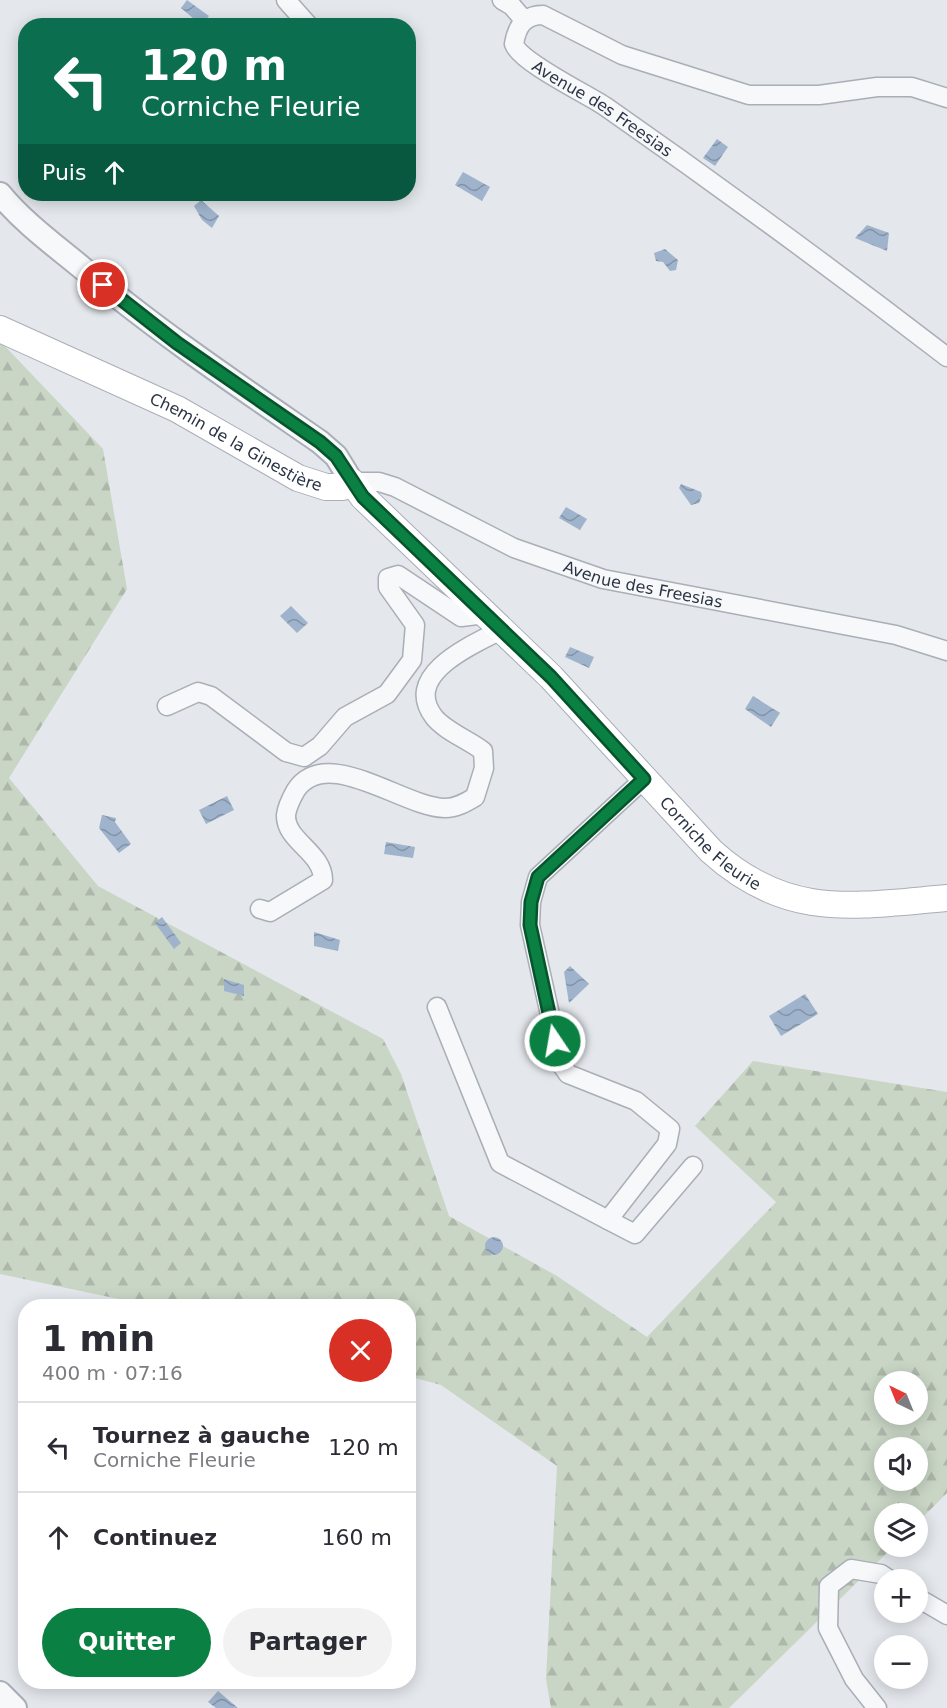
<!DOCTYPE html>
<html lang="fr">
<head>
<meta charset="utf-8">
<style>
  body { margin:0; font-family:"DejaVu Sans",sans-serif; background:#f2f2f3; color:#2b2b33; height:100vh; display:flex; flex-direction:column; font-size:22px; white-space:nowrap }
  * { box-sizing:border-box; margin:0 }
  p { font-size:20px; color:#7c7c81 }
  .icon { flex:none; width:33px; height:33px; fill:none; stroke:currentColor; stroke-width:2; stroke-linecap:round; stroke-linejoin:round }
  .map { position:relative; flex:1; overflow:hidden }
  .side { position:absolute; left:18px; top:1299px; width:398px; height:390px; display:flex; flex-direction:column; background:#fff; border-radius:24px; box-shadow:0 3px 15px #0003 }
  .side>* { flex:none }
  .hud { position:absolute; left:18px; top:18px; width:398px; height:183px; border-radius:24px; box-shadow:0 3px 15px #0003; background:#0b6e4f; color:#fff; overflow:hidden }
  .needle { width:39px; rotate:317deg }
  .buttons { position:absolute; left:874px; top:1371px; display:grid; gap:12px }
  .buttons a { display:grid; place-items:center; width:54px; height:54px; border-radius:50%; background:#fff; box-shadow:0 3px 15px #0003; font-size:30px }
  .pin { position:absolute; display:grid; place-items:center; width:51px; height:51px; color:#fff; margin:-26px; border:3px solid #fff; border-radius:50%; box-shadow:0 2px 6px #0007 }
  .me { position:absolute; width:66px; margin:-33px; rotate:348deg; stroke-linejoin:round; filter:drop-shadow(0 0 4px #0008) }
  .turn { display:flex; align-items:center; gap:21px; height:126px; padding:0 24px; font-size:27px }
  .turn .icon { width:78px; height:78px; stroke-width:2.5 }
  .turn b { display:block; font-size:42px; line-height:51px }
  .then { display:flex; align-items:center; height:57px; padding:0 24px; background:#0003; gap:12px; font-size:22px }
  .round { display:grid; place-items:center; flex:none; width:63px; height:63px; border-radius:32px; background:#f2f2f3 }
  .head { display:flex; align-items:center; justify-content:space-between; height:102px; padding:0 24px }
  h1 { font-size:36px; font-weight:600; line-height:45px }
  .action { display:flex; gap:12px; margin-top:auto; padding:12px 24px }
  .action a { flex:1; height:69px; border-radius:36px; background:#0b8043; color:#fff; font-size:24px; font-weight:600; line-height:69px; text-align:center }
  .action a+a { background:#f2f2f3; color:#2b2b33 }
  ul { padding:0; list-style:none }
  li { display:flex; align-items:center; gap:18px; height:90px; padding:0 24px; border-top:2px solid #e1e1e2 }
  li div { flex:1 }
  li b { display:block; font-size:22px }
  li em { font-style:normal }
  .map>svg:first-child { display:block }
  .forest { fill:url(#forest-firs); fill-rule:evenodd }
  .water { fill:url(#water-waves) }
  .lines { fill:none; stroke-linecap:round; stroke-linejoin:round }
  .minor-casing { stroke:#a9aeb7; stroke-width:21 }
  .tertiary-casing { stroke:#a9aeb7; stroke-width:26 }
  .secondary-casing { stroke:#a9aeb7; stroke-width:28 }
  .minor { stroke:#f7f8fa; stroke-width:18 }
  .tertiary { stroke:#f7f8fa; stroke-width:22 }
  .secondary { stroke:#fff; stroke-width:26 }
  .route-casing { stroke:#07532c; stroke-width:15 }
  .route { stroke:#0b8043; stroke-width:10 }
  .labels { text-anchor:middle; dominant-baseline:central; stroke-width:4.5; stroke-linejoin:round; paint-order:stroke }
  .street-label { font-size:16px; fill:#2b3445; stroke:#f4f6f9 }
</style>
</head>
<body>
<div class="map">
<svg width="947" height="1708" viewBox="0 0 947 1708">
  <defs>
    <pattern id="forest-firs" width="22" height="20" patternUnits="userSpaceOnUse" patternTransform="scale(1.5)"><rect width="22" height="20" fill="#c9d6c5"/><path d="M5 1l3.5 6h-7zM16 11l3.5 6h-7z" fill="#adb8ab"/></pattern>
    <pattern id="water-waves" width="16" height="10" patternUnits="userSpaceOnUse" patternTransform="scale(1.5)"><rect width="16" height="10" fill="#9fb4cc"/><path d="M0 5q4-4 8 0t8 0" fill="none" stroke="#8293a7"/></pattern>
  </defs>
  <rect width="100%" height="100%" fill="#e4e7ec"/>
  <path class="forest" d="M0,341L103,449L127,589L9,778L98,886L383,1039L401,1074L449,1216L557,1276L647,1337L776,1202L695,1126L753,1061L947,1092V1493L918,1522V1514H885V1546L893,1547L729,1708H551L546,1679L557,1466L441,1385L408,1376V1306H152L0,1274ZM885,1382H918V1414H885ZM885,1448H918V1480H885Z"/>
  <g class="water">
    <path d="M187,0L209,16L201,25L181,8Z"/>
    <path d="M717,139L728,147L715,166L703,158Z"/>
    <path d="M463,172L490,187L482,201L455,185Z"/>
    <path d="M201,200L219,216L212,228L202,220L194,206Z"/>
    <path d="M867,225L889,233L887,251L855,238Z"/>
    <path d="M665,249L678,260L676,270L670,271L663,262L656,261L654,253Z"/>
    <path d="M681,484L701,492L702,496L699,503L691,505L679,488Z"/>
    <path d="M566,507L587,519L580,530L559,518Z"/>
    <path d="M291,606L308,623L297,633L280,616Z"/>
    <path d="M570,647L594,657L589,668L565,657Z"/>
    <path d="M753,696L780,713L771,727L745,709Z"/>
    <path d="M227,796L234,810L206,824L199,810Z"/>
    <path d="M102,815L116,818L115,822L131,844L119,853L99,828Z"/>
    <path d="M386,842L415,847L413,858L384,854Z"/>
    <path d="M162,917L181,943L174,949L155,923Z"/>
    <path d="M314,932L340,940L338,951L314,946Z"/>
    <path d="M570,966L589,984L569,1003L564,972Z"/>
    <path d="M224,979L244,985V996L224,991Z"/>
    <path d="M805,994L818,1014L781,1036L769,1016Z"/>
    <circle cx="494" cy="1246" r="9"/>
    <path d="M218,1691L238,1708H216L208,1702Z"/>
  </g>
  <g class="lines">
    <defs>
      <g id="minor">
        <path d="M286,0L309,26"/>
        <path d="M502,0L512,6L524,20"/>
        <path id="s1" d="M947,98L912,87H877L819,95H749L622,55L543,15C524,15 517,26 514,44C520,62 587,94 606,107C722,188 835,271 947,357"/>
        <path id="s2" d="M352,482H379L395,487L514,548L603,579L896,635L947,651"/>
        <path d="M167,706L198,692L211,696L286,752L304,757L320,746L345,717L387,694L412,660L415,625L388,587V578L398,575L461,617L486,614"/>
        <path d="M260,909L270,912L323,880C323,852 285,841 286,815C287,807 292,797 296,790C327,744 404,808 445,808C456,808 465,803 475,797L484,768L483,751C469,740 445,731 434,717C401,674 474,644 503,629"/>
        <path d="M437,1007L500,1163L608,1220L667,1144L670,1129L636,1101L568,1074L561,1064L530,925L531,902L538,877L644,779"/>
        <path d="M608,1220L635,1234L693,1166"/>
        <path d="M918,1598L947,1615"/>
        <path d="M877,1708L854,1679L828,1628L829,1586L851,1569L881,1574L890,1580"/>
      </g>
      <g id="tertiary">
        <path d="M0,194C23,222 53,244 81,267C157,331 239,386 320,442L336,456L352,482"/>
        <path d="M0,1693L15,1708"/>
      </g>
      <g id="secondary">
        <path id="s3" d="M0,329L177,409L298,478L326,487H343L352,482L363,497L551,677L711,851C787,920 853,906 947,898"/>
      </g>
    </defs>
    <use href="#minor" class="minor-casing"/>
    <use href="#tertiary" class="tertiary-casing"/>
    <use href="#secondary" class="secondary-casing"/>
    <use href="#minor" class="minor"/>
    <use href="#tertiary" class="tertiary"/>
    <use href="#secondary" class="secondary"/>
  </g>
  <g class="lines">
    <defs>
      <path id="route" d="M103,285L177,343L320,442L336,456L363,497L551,677L644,779L538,877L531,902L530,925L555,1041"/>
    </defs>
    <use href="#route" class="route-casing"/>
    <use href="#route" class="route"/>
  </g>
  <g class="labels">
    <g class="street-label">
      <text stroke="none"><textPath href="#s1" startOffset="578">Avenue des Freesias</textPath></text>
      <text stroke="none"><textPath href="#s3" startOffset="262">Chemin de la Ginestière</textPath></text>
      <text stroke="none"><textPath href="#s2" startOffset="312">Avenue des Freesias</textPath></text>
      <text stroke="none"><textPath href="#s3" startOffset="900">Corniche Fleurie</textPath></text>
    </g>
  </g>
</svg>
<div class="buttons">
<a><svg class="needle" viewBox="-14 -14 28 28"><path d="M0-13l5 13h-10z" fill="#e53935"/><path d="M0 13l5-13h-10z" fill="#7c7c81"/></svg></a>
<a><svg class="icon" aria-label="sound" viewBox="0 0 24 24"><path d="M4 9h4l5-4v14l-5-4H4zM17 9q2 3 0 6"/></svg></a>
<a><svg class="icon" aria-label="layers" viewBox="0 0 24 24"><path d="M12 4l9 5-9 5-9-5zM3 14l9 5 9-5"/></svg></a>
<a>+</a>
<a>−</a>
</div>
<div class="pin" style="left:103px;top:285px;background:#d93025"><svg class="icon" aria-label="arrive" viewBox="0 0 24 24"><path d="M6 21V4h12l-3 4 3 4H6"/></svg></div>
<svg class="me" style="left:555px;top:1041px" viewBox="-20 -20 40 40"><circle r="17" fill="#0b8043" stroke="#fff" stroke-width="3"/><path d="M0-11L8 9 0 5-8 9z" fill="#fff"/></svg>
<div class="hud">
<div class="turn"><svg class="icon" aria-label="left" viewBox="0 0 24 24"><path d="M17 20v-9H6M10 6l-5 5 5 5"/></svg><div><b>120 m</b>Corniche Fleurie</div></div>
<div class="then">Puis<svg class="icon" aria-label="ahead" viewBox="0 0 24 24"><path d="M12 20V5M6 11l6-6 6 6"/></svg></div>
</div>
<section class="side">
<div class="head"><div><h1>1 min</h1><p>400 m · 07:16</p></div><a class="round" style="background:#d93025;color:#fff"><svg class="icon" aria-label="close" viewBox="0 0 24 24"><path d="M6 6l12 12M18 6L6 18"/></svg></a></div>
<ul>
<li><svg class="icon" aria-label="left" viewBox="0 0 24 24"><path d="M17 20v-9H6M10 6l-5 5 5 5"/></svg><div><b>Tournez à gauche</b><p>Corniche Fleurie</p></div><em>120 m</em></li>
<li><svg class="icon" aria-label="ahead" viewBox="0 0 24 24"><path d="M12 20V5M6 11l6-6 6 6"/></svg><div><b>Continuez</b></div><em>160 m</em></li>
</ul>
<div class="action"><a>Quitter</a><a>Partager</a></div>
</section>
</div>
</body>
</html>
